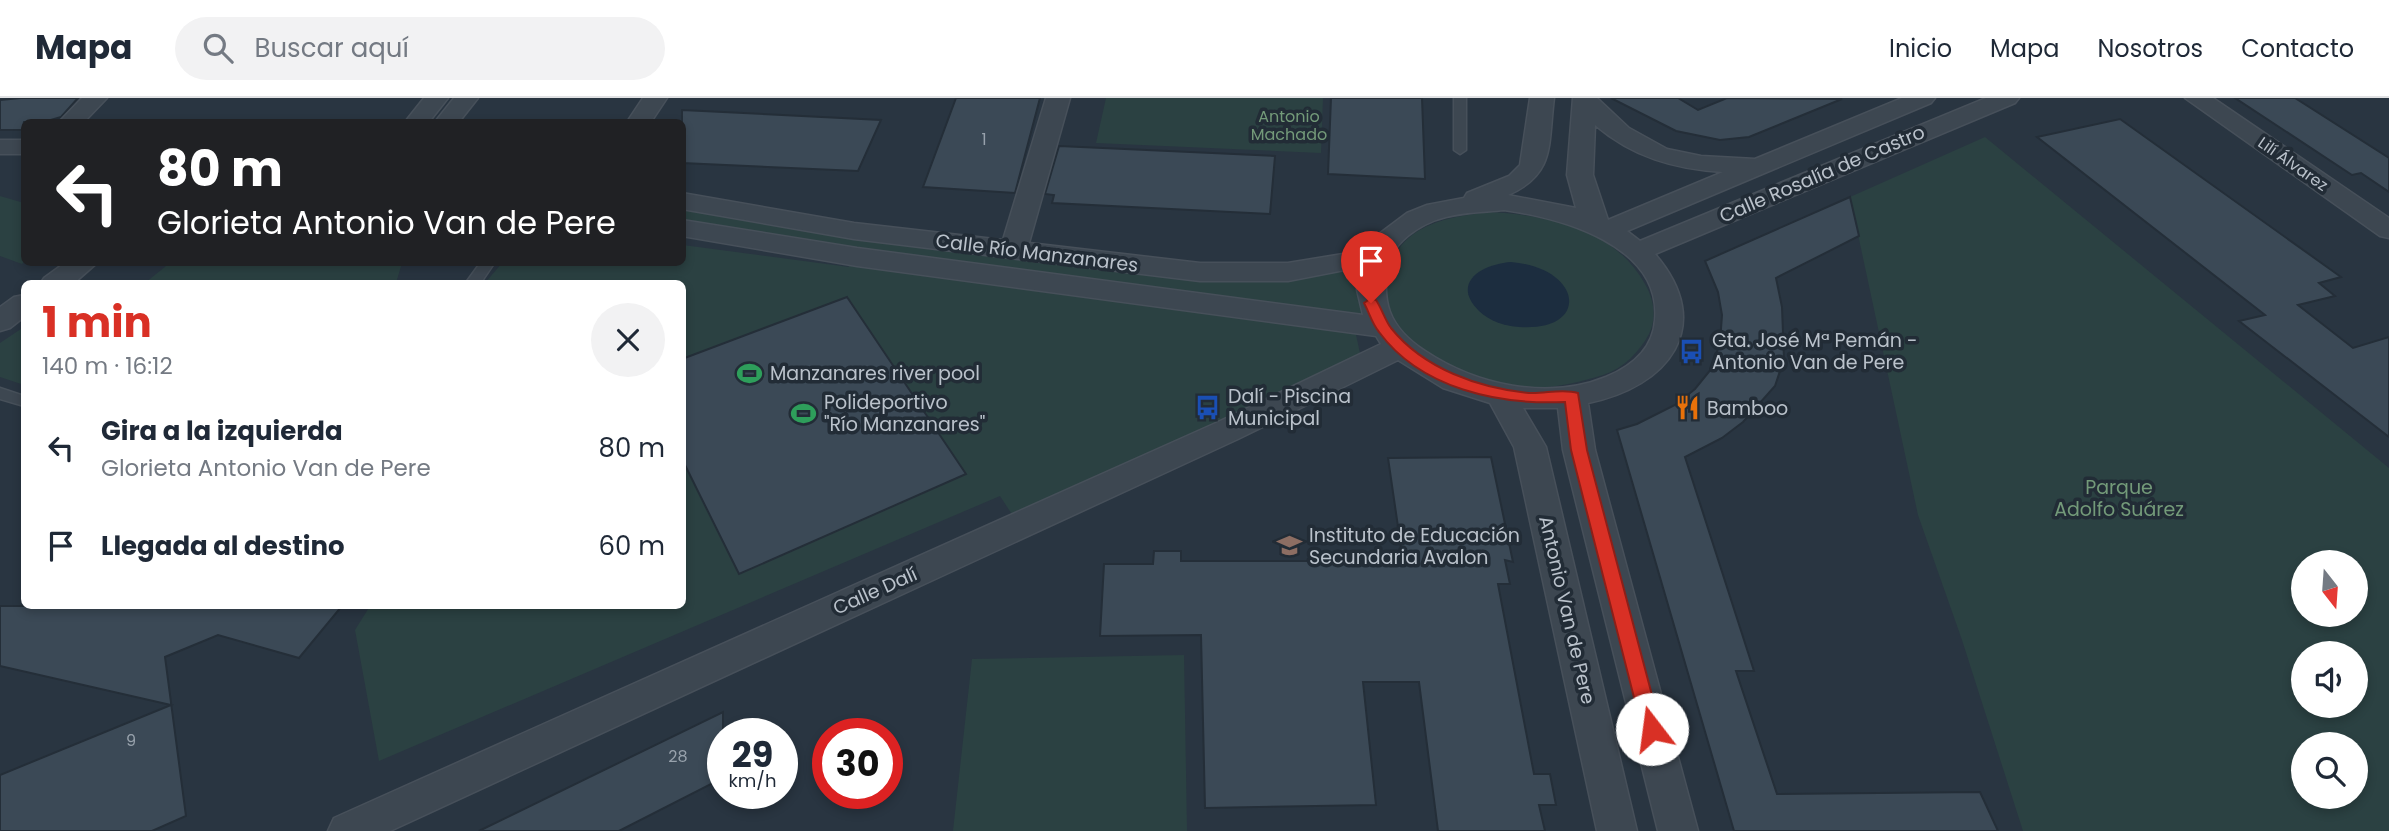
<!DOCTYPE html>
<html lang="es">
<head>
<meta charset="utf-8">
<style>
  body { margin:0; font-family:Poppins,sans-serif; background:#f2f2f3; color:#1f2937; height:100vh; display:flex; flex-direction:column; font-size:26px; white-space:nowrap }
  * { box-sizing:border-box; margin:0 }
  p { font-size:23px; color:#747a83 }
  .icon { flex:none; width:38px; height:38px; fill:none; stroke:currentColor; stroke-width:2; stroke-linecap:round; stroke-linejoin:round }
  .map { position:relative; flex:1; overflow:hidden }
  .side { position:absolute; left:21px; top:182px; width:665px; height:329px; display:flex; flex-direction:column; background:#fff; border-radius:10px; box-shadow:0 4px 10px #0003 }
  .side>* { flex:none }
  .top-card { position:absolute; left:21px; top:21px; width:665px; height:147px; border-radius:10px; box-shadow:0 4px 10px #0003; background:#202124; color:#fff; overflow:hidden }
  .needle { width:46px; rotate:163deg }
  .controls { position:absolute; left:2291px; top:452px; display:grid; gap:14px }
  .controls a { display:grid; place-items:center; width:77px; height:77px; border-radius:50%; background:#fff; box-shadow:0 4px 10px #0003; font-size:35px }
  .speed { position:absolute; left:707px; top:620px; display:flex; gap:14px; font-size:35px; font-weight:700; text-align:center }
  .speed>* { display:grid; place-content:center; width:91px; height:91px; border-radius:50%; background:#fff; box-shadow:0 4px 10px #0003; line-height:1 }
  .speed small { font-size:18px; font-weight:400 }
  .speed .limit { border:10px solid #d22; background:#fff; color:#111 }
  .pin { position:absolute; display:grid; place-items:center; width:60px; height:60px; color:#fff; margin:-72px -30px; border-radius:50% 50% 50% 0; rotate:-45deg; box-shadow:0 0 7px #0007 }
  .pin .icon { rotate:45deg }
  .me { position:absolute; width:77px; margin:-38px; rotate:345deg; stroke-linejoin:round; filter:drop-shadow(0 0 5px #0008) }
  .turn { display:flex; align-items:center; gap:24px; height:147px; padding:0 21px; font-size:32px }
  .turn .icon { width:91px; height:91px; stroke-width:2.5 }
  .turn b { display:block; font-size:49px; line-height:60px }
  .round { display:grid; place-items:center; flex:none; width:74px; height:74px; border-radius:37px; background:#f2f2f3 }
  .overview { display:flex; align-items:center; justify-content:space-between; height:119px; padding:0 21px }
  h1 { font-size:42px; font-weight:700; line-height:52px; color:#d93025 }
  ul { padding:0; list-style:none }
  li { display:flex; align-items:center; gap:21px; height:98px; padding:0 21px }
  li div { flex:1 }
  li b { display:block; font-size:26px }
  li em { font-style:normal }
  header { display:flex; align-items:center; gap:42px; box-sizing:border-box; height:98px; padding:0 35px; background:#fff; border-bottom:2px solid #e0e1e3 }
  header strong { font-size:33px }
  nav { display:flex; gap:38px; margin-inline-start:auto; font-size:24px }
  .search { width:490px; height:63px; background:#f2f2f3; display:flex; align-items:center; gap:18px; box-sizing:border-box; padding:0 24px; border-radius:38px; color:#747a83; font-size:26px }
  .map>svg:first-child { display:block }
  .green { fill:#2b4142; fill-rule:evenodd }
  .water { fill:#1c2d3f }
  .building { fill:#3b4956; stroke:#242e38; stroke-width:2 }
  .lines { fill:none; stroke-linecap:round; stroke-linejoin:round }
  .lane-casing { stroke:#47505a; stroke-width:3 }
  .street-casing { stroke:#47505a; stroke-width:3 }
  .lane { fill:#3d4751; fill-rule:evenodd }
  .street { fill:#3d4751; fill-rule:evenodd }
  .route { fill:#d93025; stroke:#8d1f18; stroke-width:2 }
  .labels { text-anchor:middle; dominant-baseline:central; stroke-width:7; stroke-linejoin:round; paint-order:stroke }
  .far-park-label { font-size:16px; fill:#739a79; stroke:#222c36 }
  .number-label { font-size:16px; fill:#98a2ac }
  .far-street-label { font-size:16px; fill:#bac2cb; stroke:#222c36 }
  .street-label { font-size:19px; fill:#bac2cb; stroke:#222c36 }
  .poi-label { font-size:19px; fill:#bac2cb; stroke:#222c36; text-anchor:start }
  .park-label { font-size:19px; fill:#739a79; stroke:#222c36 }
</style>
</head>
<body>
<header>
<strong>Mapa</strong>
<div class="search"><svg class="icon" aria-label="search" viewBox="0 0 24 24"><circle cx="10" cy="10" r="6"/><path d="M15 15l6 6"/></svg>Buscar aquí</div>
<nav><a>Inicio</a><a>Mapa</a><a>Nosotros</a><a>Contacto</a></nav>
</header>
<div class="map">
<svg width="2389" height="733" viewBox="0 0 2389 733">
  <rect width="100%" height="100%" fill="#293541"/>
  <g class="green">
    <path d="M1106,0H1323L1321,55L1096,45Z"/>
    <path d="M1985,39L2389,370V733H2023L1962,542L1918,417L1850,99ZM2303,464H2356V516H2303ZM2303,555H2356V607H2303ZM2303,646H2356V698H2303Z"/>
    <path d="M0,98L24,105V164L22,166L0,158Z"/>
    <path d="M682,107L1035,160L1262,184L1354,168L1364,220L683,126Z"/>
    <path d="M1489,114C1548,117 1614,130 1645,186C1654,201 1657,220 1649,236C1639,254 1624,270 1603,277C1577,285 1552,291 1525,289C1473,285 1360,238 1388,169C1395,154 1404,142 1418,133C1440,120 1465,117 1489,114ZM1468,196L1558,221C1529,234 1483,227 1468,196Z"/>
    <path d="M683,147L849,169L847,165L1355,232L1361,260L1017,424L1000,398L379,663L355,532L370,508H682V186L485,185L502,165L682,164Z"/>
    <path d="M171,164H402V165L396,185H145Z"/>
    <path d="M24,229V287L0,279V245Z"/>
    <path d="M1184,557L1187,733H953L972,561Z"/>
  </g>
  <path class="water" d="M1511,164C1583,170 1591,234 1519,229C1505,228 1489,223 1479,213C1450,184 1483,166 1511,164Z"/>
  <g class="building">
    <path d="M21,0H78L61,19L44,24H24L22,32H0V2Z"/>
    <path d="M956,0H1040L1015,95L923,89Z"/>
    <path d="M1331,0H1422L1425,81L1328,76Z"/>
    <path d="M1611,0H1678L1698,12L1727,0L1842,1L1749,39L1720,42L1676,33Z"/>
    <path d="M2235,0H2295L2389,60V94L2361,75L2352,77Z"/>
    <path d="M682,12L881,22L858,73L682,65Z"/>
    <path d="M2120,21L2341,179L2319,185L2335,198L2298,207L2353,250L2389,239V339L2239,223L2265,217L2037,39Z"/>
    <path d="M1059,48L1275,58L1270,116L1052,105L1054,97L1045,96Z"/>
    <path d="M1850,99L1859,138L1776,180L1782,209L1784,261L1775,288L1743,324L1722,340L1685,359L1754,573H1736L1777,696L1980,694L1998,733H1734L1617,332L1637,326L1675,307L1695,291L1712,270L1720,244L1722,217L1718,194L1705,163Z"/>
    <path d="M847,199L966,376L739,476L682,361V261Z"/>
    <path d="M1491,359L1513,464L1505,462L1510,486H1498L1534,676H1550L1556,707H1539L1545,733H1438L1419,584H1363L1376,707L1205,710L1201,537L1100,538L1104,466H1153L1154,453H1181V463H1403L1388,360Z"/>
    <path d="M0,508H342L299,560L218,537L165,559L186,718L152,733H0V677L171,607L0,568Z"/>
    <path d="M723,614V680L619,733H479Z"/>
  </g>
  <g class="lines">
    <defs>
      <g id="lane">
        <path d="M1454,0H1466V52L1460,56L1454,52Z"/>
        <path d="M481,164H495L480,186H465Z"/>
        <path d="M0,290L24,298V308L0,301Z"/>
      </g>
      <g id="street">
        <path d="M82,0H107L84,24H59Z"/>
        <path d="M424,0H448L429,24H405Z"/>
        <path d="M454,0H478L459,24H435Z"/>
        <path d="M643,0H667L651,24H627Z"/>
        <path d="M1046,0H1070L1029,145L1200,165H1288L1343,156L1379,136L1407,115L1427,107L1464,100L1467,95L1509,78L1520,67L1530,0H1554C1548,46 1556,76 1508,97L1576,110L1567,77L1573,0H1597L1629,30L1667,51L1701,58L1755,61L1902,0H1935L1931,5L1627,133L1640,143L1986,0H2019L2015,5L1655,156C1717,228 1668,289 1588,305L1595,352L1698,733H1658L1563,352L1558,310H1523L1546,349L1637,733H1597L1514,349L1490,305L1443,290L1398,262L1238,341L390,733H328L334,720L1216,325L1381,246L1376,238L857,168L682,138V122L857,150L1363,217L1357,192L1360,169L1288,183H1200L854,141L682,111V95L854,125L1003,142ZM1595,27C1633,59 1674,71 1723,74L1608,122L1593,77ZM1504,112C1561,120 1662,147 1655,222C1653,251 1632,268 1606,279C1547,303 1476,287 1425,253C1411,244 1396,230 1390,214C1385,200 1385,187 1387,172C1390,145 1421,125 1446,119C1465,114 1485,114 1504,112Z"/>
        <path d="M2185,0H2213L2389,120V140L2380,138Z"/>
        <rect x="0" y="42" width="24" height="14"/>
        <path d="M66,164H98L73,186H40L44,180Z"/>
        <path d="M24,197V219L10,230L0,233V209L14,199Z"/>
      </g>
    </defs>
    <use href="#lane" class="lane-casing"/>
    <use href="#street" class="street-casing"/>
    <use href="#lane" class="lane"/>
    <use href="#street" class="street"/>
  </g>
  <path class="route" d="M1371,200L1376,202C1382,211 1385,222 1391,230C1424,271 1479,290 1529,295C1545,296 1562,290 1578,295L1587,352L1661,631L1658,637L1652,640L1645,637L1642,631L1571,352L1565,304C1499,307 1421,291 1379,234C1372,226 1369,214 1364,205Z"/>
  <defs>
    <symbol id="bus-bare" viewBox="-9 -9 18 18"><path d="M-5-6H5V4H4V6H2V4H-2V6H-4V4H-5ZM-3.5-4V0h7V-4ZM-3.5 1.2v1.5H-2V1.2ZM2 1.2v1.5H3.5V1.2Z" fill="#1a4fb4" stroke="#222c36" stroke-width="2.5" paint-order="stroke"/></symbol>
    <symbol id="stadium-bare" viewBox="-9 -9 18 18"><path d="M0-5a6.5 5 0 1 0 0 10a6.5 5 0 1 0 0-10ZM-3.5-1.8h7v3.6h-7Z" fill="#2e9e5b" stroke="#222c36" stroke-width="2.5" paint-order="stroke"/></symbol>
    <symbol id="restaurant-bare" viewBox="-9 -9 18 18"><path d="M-5-6h1v4h1v-4h1v4h1v-4h1v5L-1.5 .5V6h-2V.5L-5-1ZM5-6V6H3V1.5H1.5Q1.5-4 5-6Z" fill="#e8710a" stroke="#222c36" stroke-width="2.5" paint-order="stroke"/></symbol>
    <symbol id="school-bare" viewBox="-9 -9 18 18"><path d="M0-5L7-2L0 1L-7-2ZM-4 1L0 2.5L4 1V4Q0 6-4 4Z" fill="#8d6e63" stroke="#222c36" stroke-width="2.5" paint-order="stroke"/></symbol>
  </defs>
  <g fill-rule="evenodd">
    <use href="#bus-bare" x="1674" y="236" width="35" height="35"/>
    <use href="#stadium-bare" x="732" y="258" width="35" height="35"/>
    <use href="#bus-bare" x="1190" y="292" width="35" height="35"/>
    <use href="#restaurant-bare" x="1670" y="292" width="35" height="35"/>
    <use href="#stadium-bare" x="786" y="298" width="35" height="35"/>
    <use href="#school-bare" x="1272" y="430" width="35" height="35"/>
  </g>
  <g class="labels">
    <g class="far-park-label">
      <text x="1289" y="18">Antonio<tspan x="1289" dy="18">Machado</tspan></text>
    </g>
    <g class="number-label">
      <text x="984" y="41">1</text>
      <text x="131" y="642">9</text>
      <text x="678" y="658">28</text>
    </g>
    <g class="far-street-label">
      <text transform="translate(2293 66) rotate(35)">Lilí Álvarez</text>
    </g>
    <g class="street-label">
      <text transform="translate(1822 76) rotate(-23)">Calle Rosalía de Castro</text>
      <text transform="translate(1037 155) rotate(7)">Calle Río Manzanares</text>
      <text transform="translate(875 493) rotate(-24)">Calle Dalí</text>
      <text transform="translate(1567 512) rotate(77)">Antonio Van de Pere</text>
    </g>
    <g class="poi-label">
      <text x="1712" y="242">Gta. José Mª Pemán -<tspan x="1712" dy="22">Antonio Van de Pere</tspan></text>
      <text x="770" y="275">Manzanares river pool</text>
      <text x="1228" y="298">Dalí - Piscina<tspan x="1228" dy="22">Municipal</tspan></text>
      <text x="824" y="304">Polideportivo<tspan x="824" dy="22">"Río Manzanares"</tspan></text>
      <text x="1707" y="310">Bamboo</text>
      <text x="1309" y="437">Instituto de Educación<tspan x="1309" dy="22">Secundaria Avalon</tspan></text>
    </g>
    <g class="park-label">
      <text x="2119" y="389">Parque<tspan x="2119" dy="22">Adolfo Suárez</tspan></text>
    </g>
  </g>
</svg>
<div class="controls">
<a><svg class="needle" viewBox="-14 -14 28 28"><path d="M0-13l5 13h-10z" fill="#e53935"/><path d="M0 13l5-13h-10z" fill="#747a83"/></svg></a>
<a><svg class="icon" aria-label="sound" viewBox="0 0 24 24"><path d="M4 9h4l5-4v14l-5-4H4zM17 9q2 3 0 6"/></svg></a>
<a><svg class="icon" aria-label="search" viewBox="0 0 24 24"><circle cx="10" cy="10" r="6"/><path d="M15 15l6 6"/></svg></a>
</div>
<div class="speed"><div>29<small>km/h</small></div><div class="limit">30</div></div>
<div class="pin" style="left:1371px;top:205px;background:#d93025"><svg class="icon" aria-label="arrive" viewBox="0 0 24 24"><path d="M6 21V4h12l-3 4 3 4H6"/></svg></div>
<svg class="me" style="left:1652px;top:631px" viewBox="-20 -20 40 40"><circle r="19" fill="#fff"/><path d="M0-13L10 11 0 6-10 11z" fill="#d93025"/></svg>
<div class="top-card">
<div class="turn"><svg class="icon" aria-label="left" viewBox="0 0 24 24"><path d="M17 20v-9H6M10 6l-5 5 5 5"/></svg><div><b>80 m</b>Glorieta Antonio Van de Pere</div></div>
</div>
<section class="side">
<div class="overview"><div><h1>1 min</h1><p>140 m · 16:12</p></div><a class="round"><svg class="icon" aria-label="close" viewBox="0 0 24 24"><path d="M6 6l12 12M18 6L6 18"/></svg></a></div>
<ul>
<li><svg class="icon" aria-label="left" viewBox="0 0 24 24"><path d="M17 20v-9H6M10 6l-5 5 5 5"/></svg><div><b>Gira a la izquierda</b><p>Glorieta Antonio Van de Pere</p></div><em>80 m</em></li>
<li><svg class="icon" aria-label="arrive" viewBox="0 0 24 24"><path d="M6 21V4h12l-3 4 3 4H6"/></svg><div><b>Llegada al destino</b></div><em>60 m</em></li>
</ul>
</section>
</div>
</body>
</html>
